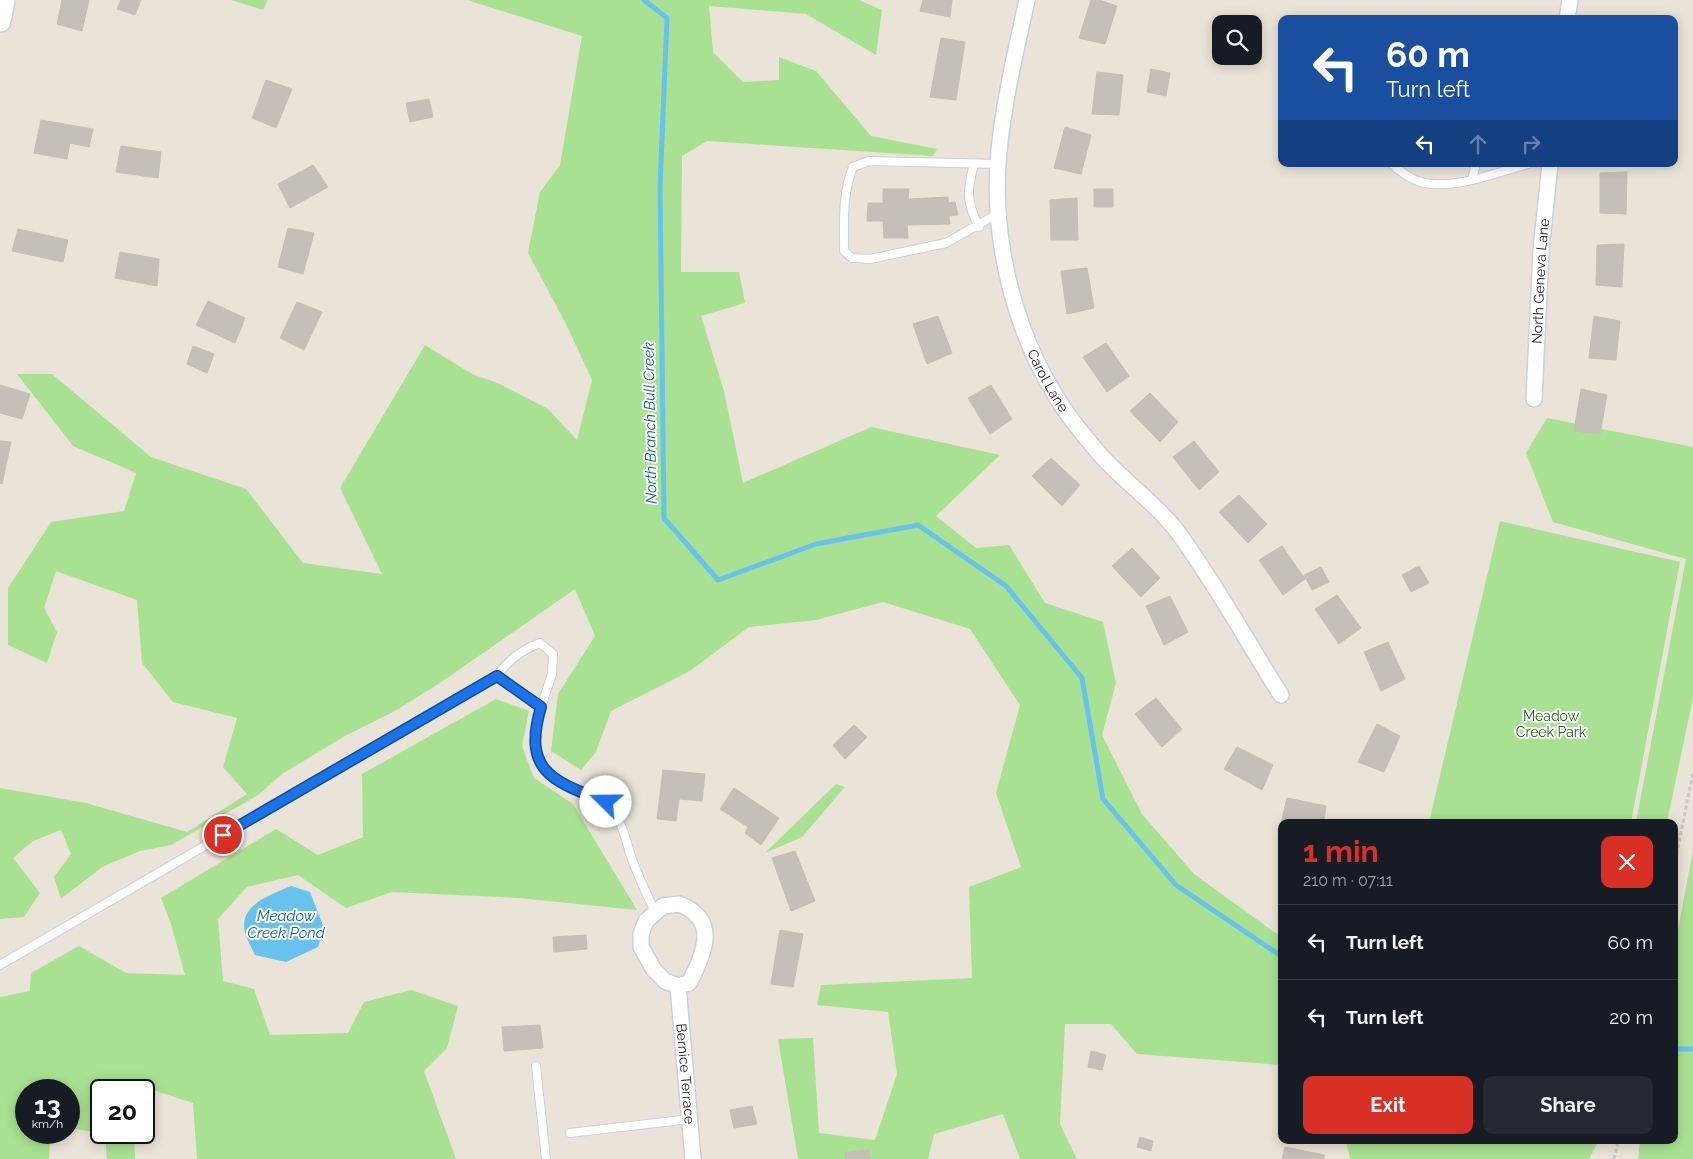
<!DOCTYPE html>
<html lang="en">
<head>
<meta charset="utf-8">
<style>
  body { margin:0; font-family:Raleway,sans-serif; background:#242831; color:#f1f3f6; height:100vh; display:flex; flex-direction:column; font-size:19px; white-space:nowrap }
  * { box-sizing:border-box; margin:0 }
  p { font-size:16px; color:#9ea1a6 }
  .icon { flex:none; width:28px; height:28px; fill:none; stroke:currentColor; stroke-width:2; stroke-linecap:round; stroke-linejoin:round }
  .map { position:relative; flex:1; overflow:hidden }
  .details { position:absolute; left:1278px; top:819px; width:400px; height:325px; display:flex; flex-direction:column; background:#171b24; border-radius:10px; box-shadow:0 2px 12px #0003 }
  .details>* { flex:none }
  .banner { position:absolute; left:1278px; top:15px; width:400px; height:152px; border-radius:10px; box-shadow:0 2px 12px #0003; background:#1a4fa0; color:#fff; overflow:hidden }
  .tools { position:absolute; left:1212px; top:15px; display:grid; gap:10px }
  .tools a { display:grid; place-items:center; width:50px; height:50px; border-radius:10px; background:#171b24; box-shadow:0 2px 12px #0003; font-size:25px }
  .speed { position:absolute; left:15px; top:1079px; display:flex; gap:10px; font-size:25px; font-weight:700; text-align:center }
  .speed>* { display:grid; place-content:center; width:65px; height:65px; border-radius:50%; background:#171b24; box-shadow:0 2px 12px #0003; line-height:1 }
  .speed small { font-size:12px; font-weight:400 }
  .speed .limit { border:2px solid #111; border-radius:8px; background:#fff; color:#111 }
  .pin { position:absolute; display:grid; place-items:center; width:42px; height:42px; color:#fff; margin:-21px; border:2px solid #fff; border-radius:50%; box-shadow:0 1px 5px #0007 }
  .me { position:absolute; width:55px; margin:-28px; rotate:292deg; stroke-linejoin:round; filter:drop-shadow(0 0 4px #0008) }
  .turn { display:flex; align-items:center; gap:18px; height:105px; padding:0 25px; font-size:22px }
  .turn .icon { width:65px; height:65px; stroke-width:2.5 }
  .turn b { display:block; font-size:35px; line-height:42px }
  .lanes { display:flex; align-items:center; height:48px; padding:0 25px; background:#0003; justify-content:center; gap:25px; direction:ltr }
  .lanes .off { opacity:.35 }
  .round { display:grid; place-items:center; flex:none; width:52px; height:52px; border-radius:10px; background:#242831 }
  .head { display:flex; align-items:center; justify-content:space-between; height:85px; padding:0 25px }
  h1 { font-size:30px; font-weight:700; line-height:38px; color:#d93025 }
  .primary-button { display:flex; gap:10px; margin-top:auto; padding:10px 25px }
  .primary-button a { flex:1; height:58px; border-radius:10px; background:#d93025; color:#fff; font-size:20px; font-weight:700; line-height:58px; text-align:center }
  .primary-button a+a { background:#242831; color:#f1f3f6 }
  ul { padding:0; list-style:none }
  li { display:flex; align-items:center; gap:15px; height:75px; padding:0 25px; border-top:1px solid #363941 }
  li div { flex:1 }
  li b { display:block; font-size:19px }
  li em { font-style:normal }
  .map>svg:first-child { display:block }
  .green { fill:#a9e192 }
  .water { fill:#68c2ee }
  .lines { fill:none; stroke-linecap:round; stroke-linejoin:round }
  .stream { stroke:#68c2ee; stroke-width:5 }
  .building { fill:#c5c0b7; stroke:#c4bfb1 }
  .lane-casing { stroke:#cdcfe0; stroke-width:10 }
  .street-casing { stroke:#cdcfe0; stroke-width:18 }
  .secondary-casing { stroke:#cdcfe0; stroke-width:24 }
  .path { stroke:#c7c7c7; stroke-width:3; stroke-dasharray:4 2.5; stroke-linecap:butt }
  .lane { stroke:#fff; stroke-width:8 }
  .street { stroke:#fff; stroke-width:15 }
  .secondary { stroke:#fff; stroke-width:21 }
  .route-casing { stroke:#114b97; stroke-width:12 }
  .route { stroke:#1a73e8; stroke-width:9 }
  .labels { text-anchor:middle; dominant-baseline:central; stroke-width:4; stroke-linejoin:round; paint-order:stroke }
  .street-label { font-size:14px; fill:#262626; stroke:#fff }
  .park-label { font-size:14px; fill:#236118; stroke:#fff }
  .water-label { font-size:15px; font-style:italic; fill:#0d5d94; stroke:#fff }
</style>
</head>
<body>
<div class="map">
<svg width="1693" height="1159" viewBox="0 0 1693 1159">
  <rect width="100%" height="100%" fill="#eae3d7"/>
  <g class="green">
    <path d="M231,0H268L263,10Z"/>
    <path d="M467,0H859L882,10L876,55L806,14L709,6L713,52L743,82L779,80V57L816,71L871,136L937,149L933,156L707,141L682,156L681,272H739L745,303L701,316L724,391L743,483L871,427L1000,455L936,516L976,548L1009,545L1045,603L1103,622L1116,683L1102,735L1142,814L1194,874L1281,937V1065L1137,1054L1111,1024H1065L1060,1124L1077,1159H1020L1003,1114L934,1134L928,1159H798L778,1039L813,1038L819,1133L875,1140L897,1074L888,1012L817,1005L821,985L972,978L969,887L1021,867L996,793L1020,705L970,629L883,602L816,620L749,627L690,671L611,711L596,752L581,770L551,751L558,694L595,636L575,589L440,683L393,712L345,736L282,774L258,795L171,845L140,851L102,867L61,899L54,877L71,854L61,830L33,841L13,858L40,893L24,917L0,919V788L86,803L187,832L247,794L223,767L237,718L173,702L142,663L137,600L56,571L44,608L57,632L47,663L8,645V588L51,522L124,511L136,473L73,446L17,374H52L151,457L246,489L303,563L382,574L340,488L425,345L472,374L500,384L548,409L577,440L592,380L566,324L528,253L540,192L560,165L582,36Z"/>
    <path d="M1547,418L1693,447V698L1667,822H1636L1686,559L1553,522L1526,453Z"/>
    <path d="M1500,521L1680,562L1631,822H1429Z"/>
    <path d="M496,699L529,711L522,746L534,778L573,804L637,910L519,898L392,892L346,908L298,875L247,887L218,919L223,981L254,989L270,1035L348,1033L364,1002L411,990L458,1006L447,1048L424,1071L456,1159H197L193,1103L131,1083V1090H101V1132L134,1133L135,1159H107L105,1134L69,1128V1090H26V1132L50,1133L49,1159H0V997L30,991L31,973L79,946L126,973L185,975L171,924L161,898L276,829L318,855L363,837L362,774Z"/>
    <path d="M836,784L845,787L802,837L765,853Z"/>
    <path d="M1693,850V1159H1638L1640,1140H1674V951Z"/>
    <path d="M1346,1140H1599L1589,1159H1350Z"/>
  </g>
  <path class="water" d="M291,886L310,892L324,928L318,947L286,962L255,955C252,948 247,940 245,932C238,905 272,894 291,886Z"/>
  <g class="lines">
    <g class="stream">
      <path d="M644,0L667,18L660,187L664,518L718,580L816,544L918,525L1006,586L1082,678L1103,799L1176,885L1281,956"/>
      <path d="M1674,1049H1693"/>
    </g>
  </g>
  <g class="building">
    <path d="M62,0H89L82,31L57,24Z"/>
    <path d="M121,0H141L135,15L117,9Z"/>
    <path d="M923,0H952L950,17L920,11Z"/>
    <path d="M1091,0H1099L1117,6L1105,44L1079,38Z"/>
    <path d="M941,38L965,42L956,100L930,97Z"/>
    <path d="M1151,69L1170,73L1166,96L1147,92Z"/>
    <path d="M1097,72L1123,75L1119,115L1092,114Z"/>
    <path d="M266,80L292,89L276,128L252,118Z"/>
    <path d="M429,99L433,117L410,122L406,103Z"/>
    <path d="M41,120L93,129L89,147L70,143L67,159L34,153Z"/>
    <path d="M1065,127L1091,135L1081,174L1054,168Z"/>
    <path d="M121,146L161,152L158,178L116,172Z"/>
    <path d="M313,165L328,187L290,208L278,184Z"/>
    <path d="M1627,172L1626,214L1600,213V173Z"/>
    <path d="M883,189H909L908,199L948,197V203L955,202L958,215L949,216L950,224L907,225L908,238H884L883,221H867L868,203H883Z"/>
    <rect x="1094" y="189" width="19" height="18"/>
    <path d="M1077,198L1078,240H1051L1050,200Z"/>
    <path d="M288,228L314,233L303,274L278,267Z"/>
    <path d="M18,229L68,240L63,262L12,251Z"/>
    <path d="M1624,244L1622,287L1596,285L1597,245Z"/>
    <path d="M120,252L159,259L157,286L115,278Z"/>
    <path d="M1087,268L1094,308L1067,314L1061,271Z"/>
    <path d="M208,301L245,318L235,343L196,325Z"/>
    <path d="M297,302L322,312L304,350L280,338Z"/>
    <path d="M938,316L952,353L927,364L913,324Z"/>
    <path d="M1594,316L1620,321L1616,360L1589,358Z"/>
    <path d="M1106,343L1129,376L1107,392L1083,357Z"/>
    <path d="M193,346L214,354L207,373L187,364Z"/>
    <path d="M0,385L30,394L22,419L0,413Z"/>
    <path d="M991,385L1012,419L990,434L968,398Z"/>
    <path d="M1581,389L1607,395L1600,434L1574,431Z"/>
    <path d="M1150,393L1178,422L1160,442L1130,411Z"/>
    <path d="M0,441L11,442L2,484L0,483Z"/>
    <path d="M1194,441L1219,472L1199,490L1173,457Z"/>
    <path d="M1051,458L1080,485L1062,506L1032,476Z"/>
    <path d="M1239,495L1267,524L1248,543L1219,512Z"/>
    <path d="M1282,546L1305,579L1283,595L1259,560Z"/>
    <path d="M1132,548L1160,578L1141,597L1112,566Z"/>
    <path d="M1419,566L1429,583L1411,592L1402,575Z"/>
    <path d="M1321,567L1329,582L1312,590L1304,575Z"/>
    <path d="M1337,595L1361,628L1339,644L1315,609Z"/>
    <path d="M1170,596L1188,632L1164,645L1146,606Z"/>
    <path d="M1388,642L1405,679L1381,691L1364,652Z"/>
    <path d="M1156,698L1182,729L1162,747L1135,714Z"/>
    <path d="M1377,724L1400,736L1384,772L1358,762Z"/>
    <path d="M854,725L867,737L845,759L833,745Z"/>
    <path d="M1237,747L1273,765L1262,790L1224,769Z"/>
    <path d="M663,770L705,774L702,801L679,799L676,821L657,819Z"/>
    <path d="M734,788L779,818L761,845L745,833L748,827L720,809Z"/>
    <path d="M1287,798L1326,806L1324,822L1281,824Z"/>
    <path d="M795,851L815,901L791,911L772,858Z"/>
    <path d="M780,930L803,934L793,987L771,984Z"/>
    <path d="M586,935L587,949L554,952L553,937Z"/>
    <path d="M540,1025L543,1048L504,1051L502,1027Z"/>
    <path d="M1091,1051L1106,1055L1102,1070L1088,1067Z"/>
    <path d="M752,1106L757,1124L734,1128L730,1110Z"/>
    <path d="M1140,1137L1153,1141L1151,1151L1137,1147Z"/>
    <path d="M1285,1147L1324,1155V1159H1282Z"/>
    <path d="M868,1150L870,1159H846L845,1153Z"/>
  </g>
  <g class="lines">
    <defs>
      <g id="lane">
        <path d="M974,164C967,190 966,202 979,227"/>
        <path d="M999,164L869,161L853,167C842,194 844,223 844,251L852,258L870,259L946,243L999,213"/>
        <path d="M1392,164C1401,172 1412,181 1425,183C1458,189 1497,172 1528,164"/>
        <path d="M1472,179L1476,164"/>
        <path d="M497,676C508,660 521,650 540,643L553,654L552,674L541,707"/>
        <path d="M0,965L497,676L541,707C528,751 534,773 579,791C587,795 601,797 607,803C624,820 626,846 635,867C641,882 648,897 655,912"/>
        <path d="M536,1066L546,1159"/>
        <path d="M570,1133L690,1119"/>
      </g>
      <g id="street">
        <path id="s1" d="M1027,0C1016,50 1004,100 999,151C990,243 1017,346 1072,420C1083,434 1095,450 1107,462C1131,487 1162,509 1182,538C1218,588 1248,643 1281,695"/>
        <path d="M1567,19L1570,0"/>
        <path id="s2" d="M1534,399L1541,250L1550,164"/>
        <path d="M679,904C719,919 705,953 689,983L678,986L665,981L654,970L641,947V934L646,921L663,906Z"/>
        <path id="s3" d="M678,986L693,1159"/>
      </g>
      <path id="secondary" d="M0,21L4,0"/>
    </defs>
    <use href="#lane" class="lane-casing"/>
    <use href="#street" class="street-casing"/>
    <use href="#secondary" class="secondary-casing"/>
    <g class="path">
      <path d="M1674,867L1693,773"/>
      <path d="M1614,1159L1618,1140"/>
    </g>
    <use href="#lane" class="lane"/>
    <use href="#street" class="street"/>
    <use href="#secondary" class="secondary"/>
  </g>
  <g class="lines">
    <defs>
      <path id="route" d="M223,835L497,676L541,707C522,772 553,781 606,802"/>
    </defs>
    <use href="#route" class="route-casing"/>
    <use href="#route" class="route"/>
  </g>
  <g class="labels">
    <g class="street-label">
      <text stroke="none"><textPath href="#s2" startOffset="118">North Geneva Lane</textPath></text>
      <text stroke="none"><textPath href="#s1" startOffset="392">Carol Lane</textPath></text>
      <text stroke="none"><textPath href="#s3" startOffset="88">Bernice Terrace</textPath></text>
    </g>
    <g class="park-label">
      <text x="1551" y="716">Meadow<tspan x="1551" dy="16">Creek Park</tspan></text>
    </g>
    <g class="water-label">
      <text transform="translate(650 423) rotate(-91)">North Branch Bull Creek</text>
      <text x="286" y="916">Meadow<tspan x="286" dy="17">Creek Pond</tspan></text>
    </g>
  </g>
</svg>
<div class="tools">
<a><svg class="icon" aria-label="search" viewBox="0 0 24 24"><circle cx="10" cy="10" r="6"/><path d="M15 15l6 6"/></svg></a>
</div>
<div class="speed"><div>13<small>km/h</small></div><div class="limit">20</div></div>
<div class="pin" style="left:223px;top:835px;background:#d93025"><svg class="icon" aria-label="arrive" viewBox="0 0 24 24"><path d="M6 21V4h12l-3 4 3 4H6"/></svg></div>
<svg class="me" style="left:606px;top:802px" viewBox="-20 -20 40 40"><circle r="19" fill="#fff"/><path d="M0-13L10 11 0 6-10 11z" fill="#1a73e8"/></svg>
<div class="banner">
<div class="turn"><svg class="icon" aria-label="left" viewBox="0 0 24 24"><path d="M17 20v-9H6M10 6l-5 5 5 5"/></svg><div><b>60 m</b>Turn left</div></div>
<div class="lanes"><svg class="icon" aria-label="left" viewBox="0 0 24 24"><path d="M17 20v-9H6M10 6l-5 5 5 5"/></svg><svg class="icon off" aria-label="ahead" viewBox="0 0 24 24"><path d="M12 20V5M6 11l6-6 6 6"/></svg><svg class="icon off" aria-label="right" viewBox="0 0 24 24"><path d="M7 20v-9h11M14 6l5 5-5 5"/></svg></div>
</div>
<section class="details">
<div class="head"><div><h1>1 min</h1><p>210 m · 07:11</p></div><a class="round" style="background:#d93025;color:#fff"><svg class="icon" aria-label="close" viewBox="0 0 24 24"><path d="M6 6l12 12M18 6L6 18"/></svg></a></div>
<ul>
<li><svg class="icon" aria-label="left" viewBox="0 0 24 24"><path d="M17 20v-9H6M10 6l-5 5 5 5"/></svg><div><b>Turn left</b></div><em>60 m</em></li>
<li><svg class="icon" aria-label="left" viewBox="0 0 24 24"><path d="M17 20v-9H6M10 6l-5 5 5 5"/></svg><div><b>Turn left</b></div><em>20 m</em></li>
</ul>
<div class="primary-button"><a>Exit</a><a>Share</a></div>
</section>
</div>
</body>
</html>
